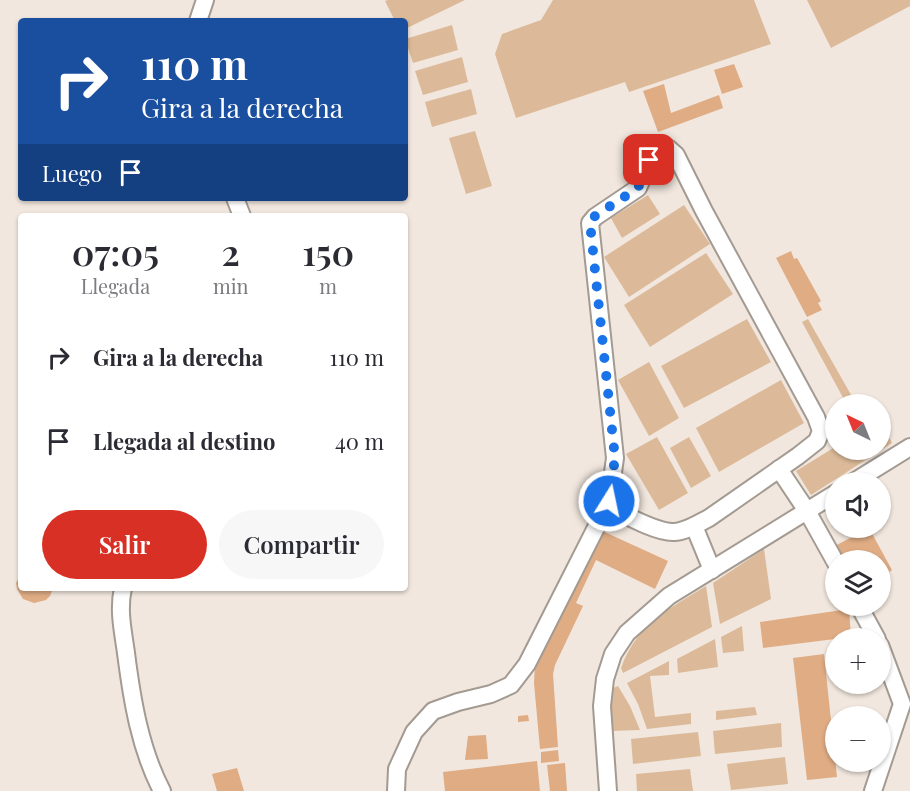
<!DOCTYPE html>
<html lang="es">
<head>
<meta charset="utf-8">
<style>
  body { margin:0; font-family:"Playfair Display",serif; background:#f7f7f7; color:#2b2b33; height:100vh; display:flex; flex-direction:column; font-size:22px; white-space:nowrap }
  * { box-sizing:border-box; margin:0 }
  p { font-size:20px; color:#7c7c81 }
  .icon { flex:none; width:33px; height:33px; fill:none; stroke:currentColor; stroke-width:2; stroke-linecap:round; stroke-linejoin:round }
  .map { position:relative; flex:1; overflow:hidden }
  .details { position:absolute; left:18px; top:213px; width:390px; height:378px; display:flex; flex-direction:column; background:#fff; border-radius:6px; box-shadow:0 2px 4px #0004 }
  .details>* { flex:none }
  .banner { position:absolute; left:18px; top:18px; width:390px; height:183px; border-radius:6px; box-shadow:0 2px 4px #0004; background:#1a4fa0; color:#fff; overflow:hidden }
  .needle { width:39px; rotate:317deg }
  .controls { position:absolute; left:825px; top:394px; display:grid; gap:12px }
  .controls a { display:grid; place-items:center; width:66px; height:66px; border-radius:50%; background:#fff; box-shadow:0 2px 4px #0004; font-size:30px }
  .pin { position:absolute; display:grid; place-items:center; width:51px; height:51px; color:#fff; margin:-26px; border-radius:12px; box-shadow:0 3px 9px #0006 }
  .me { position:absolute; width:66px; margin:-33px; rotate:10deg; stroke-linejoin:round; filter:drop-shadow(0 0 4px #0008) }
  .turn { display:flex; align-items:center; gap:21px; height:126px; padding:0 24px; font-size:27px }
  .turn .icon { width:78px; height:78px; stroke-width:2.5 }
  .turn b { display:block; font-size:42px; line-height:51px }
  .then { display:flex; align-items:center; height:57px; padding:0 24px; background:#0003; gap:12px; font-size:22px }
  .eta { display:flex; justify-content:space-evenly; align-items:center; height:102px; text-align:center }
  .eta b { font-size:36px; font-weight:600; line-height:42px }
  .primary-button { display:flex; gap:12px; margin-top:auto; padding:12px 24px }
  .primary-button a { flex:1; height:69px; border-radius:36px; background:#d93025; color:#fff; font-size:24px; font-weight:600; line-height:69px; text-align:center }
  .primary-button a+a { background:#f7f7f7; color:#2b2b33 }
  ul { padding:0; list-style:none }
  li { display:flex; align-items:center; gap:18px; height:84px; padding:0 24px }
  li div { flex:1 }
  li b { display:block; font-size:22px }
  li em { font-style:normal }
  .map>svg:first-child { display:block }
  .green { fill:#dcba99 }
  .building { fill:#dfac84 }
  .lines { fill:none; stroke-linecap:round; stroke-linejoin:round }
  .minor-casing { stroke:#a39a91; stroke-width:20 }
  .minor { stroke:#fff; stroke-width:16 }
  .route { stroke:#1a73e8; stroke-width:10; stroke-dasharray:0 18 }
</style>
</head>
<body>
<div class="map">
<svg width="910" height="791" viewBox="0 0 910 791">
  <rect width="100%" height="100%" fill="#f1e7de"/>
  <g class="green">
    <path d="M388,0H465L405,29V21H395L385,1Z"/>
    <path d="M553,0H754L771,44L629,92L625,82L516,118L495,54L502,34L541,20Z"/>
    <path d="M807,0H910V6L831,48Z"/>
    <path d="M452,25L458,50L413,63L405,39Z"/>
    <path d="M462,57L468,82L423,95L415,71Z"/>
    <path d="M471,89L477,114L432,127L425,102Z"/>
    <path d="M475,131L492,186L466,194L449,138Z"/>
    <path d="M648,195L660,214L622,238L611,218Z"/>
    <path d="M684,205L710,244L629,297L604,257Z"/>
    <path d="M706,253L733,294L650,347L624,305Z"/>
    <path d="M747,319L771,362L684,408L661,366Z"/>
    <path d="M808,319L850,393L857,405H847L802,322Z"/>
    <path d="M649,362L679,418L649,436L618,380Z"/>
    <path d="M781,380L804,423L719,472L696,428Z"/>
    <path d="M881,421L892,443L811,495L796,471L835,447L836,450H880Z"/>
    <path d="M657,437L688,493L659,510L626,454Z"/>
    <path d="M689,437L711,476L691,488L670,448Z"/>
    <path d="M764,549L771,599L720,624L713,583Z"/>
    <path d="M706,586L712,627L623,673L621,668C638,622 668,610 706,586Z"/>
    <path d="M742,626L744,651L723,653L721,637Z"/>
    <path d="M715,639L718,667L678,673L677,659Z"/>
    <path d="M669,661V675L650,676L655,717L691,713V724L647,729L638,704L627,683Z"/>
    <path d="M618,686L630,706L640,730L611,731L609,700L611,689Z"/>
    <path d="M755,707L757,715L716,720V711Z"/>
    <path d="M781,723L782,747L715,754L713,731Z"/>
    <path d="M698,732L701,756L633,764L631,739Z"/>
    <path d="M785,757L788,784L731,790L727,764Z"/>
    <path d="M690,769L693,791H637L636,774Z"/>
  </g>
  <g class="building">
    <path d="M734,64L743,87L722,94L714,70Z"/>
    <path d="M664,84L671,113L719,95L723,108L658,132L643,91Z"/>
    <path d="M791,251L794,259L797,258L821,301L818,303L822,310L807,317L776,258Z"/>
    <path d="M869,528L892,570L880,579V561H854L851,556L840,561L833,547Z"/>
    <path d="M598,529L668,561L655,589L596,560L576,603L583,606L555,665L553,674L558,747L540,749L534,683L535,665Z"/>
    <path d="M21,573V588H53L50,596L46,600L34,603L23,599L17,589L16,583Z"/>
    <path d="M849,609L851,637L763,648L760,622Z"/>
    <path d="M824,654L837,777L807,780L793,658Z"/>
    <path d="M528,715L529,721L518,722V716Z"/>
    <path d="M486,735L488,759L465,760L468,736Z"/>
    <path d="M558,750L559,761L541,763V752Z"/>
    <path d="M537,761L540,791H445L443,772Z"/>
    <path d="M565,763L567,791H550L547,765Z"/>
    <path d="M237,768L244,791H217L212,774Z"/>
  </g>
  <g class="lines">
    <defs>
      <g id="minor">
        <path d="M198,21L205,0"/>
        <path d="M235,198L242,216"/>
        <path d="M779,469L807,511L836,563"/>
        <path d="M852,483L910,447"/>
        <path d="M694,526L712,570"/>
        <path d="M123,588C118,610 123,631 126,653C132,700 140,749 162,791"/>
        <path d="M859,606L877,639"/>
        <path d="M396,791L397,769L414,732L433,711L458,702L491,694L511,685L527,664L607,506L609,501L615,458L590,223L595,217L638,188L655,150L668,148L676,155L704,211L816,417L821,431L817,441L798,456L709,518C699,523 685,532 674,532C657,533 623,514 607,506"/>
        <path d="M608,791L602,706L605,679L613,654L627,633L669,596L836,493"/>
        <path d="M873,791L902,704L880,645"/>
      </g>
    </defs>
    <use href="#minor" class="minor-casing"/>
    <use href="#minor" class="minor"/>
  </g>
  <g class="lines">
    <path class="route" d="M609,501L615,458L590,223L595,216L638,188L649,160"/>
  </g>
</svg>
<div class="controls">
<a><svg class="needle" viewBox="-14 -14 28 28"><path d="M0-13l5 13h-10z" fill="#e53935"/><path d="M0 13l5-13h-10z" fill="#7c7c81"/></svg></a>
<a><svg class="icon" aria-label="sound" viewBox="0 0 24 24"><path d="M4 9h4l5-4v14l-5-4H4zM17 9q2 3 0 6"/></svg></a>
<a><svg class="icon" aria-label="layers" viewBox="0 0 24 24"><path d="M12 4l9 5-9 5-9-5zM3 14l9 5 9-5"/></svg></a>
<a>+</a>
<a>−</a>
</div>
<div class="pin" style="left:649px;top:160px;background:#d93025"><svg class="icon" aria-label="arrive" viewBox="0 0 24 24"><path d="M6 21V4h12l-3 4 3 4H6"/></svg></div>
<svg class="me" style="left:609px;top:501px" viewBox="-20 -20 40 40"><circle r="17" fill="#1a73e8" stroke="#fff" stroke-width="3"/><path d="M0-11L8 9 0 5-8 9z" fill="#fff"/></svg>
<div class="banner">
<div class="turn"><svg class="icon" aria-label="right" viewBox="0 0 24 24"><path d="M7 20v-9h11M14 6l5 5-5 5"/></svg><div><b>110 m</b>Gira a la derecha</div></div>
<div class="then">Luego<svg class="icon" aria-label="arrive" viewBox="0 0 24 24"><path d="M6 21V4h12l-3 4 3 4H6"/></svg></div>
</div>
<section class="details">
<div class="eta">
<div><b>07:05</b><p>Llegada</p></div>
<div><b>2</b><p>min</p></div>
<div><b>150</b><p>m</p></div>
</div>
<ul>
<li><svg class="icon" aria-label="right" viewBox="0 0 24 24"><path d="M7 20v-9h11M14 6l5 5-5 5"/></svg><div><b>Gira a la derecha</b></div><em>110 m</em></li>
<li><svg class="icon" aria-label="arrive" viewBox="0 0 24 24"><path d="M6 21V4h12l-3 4 3 4H6"/></svg><div><b>Llegada al destino</b></div><em>40 m</em></li>
</ul>
<div class="primary-button"><a>Salir</a><a>Compartir</a></div>
</section>
</div>
</body>
</html>
